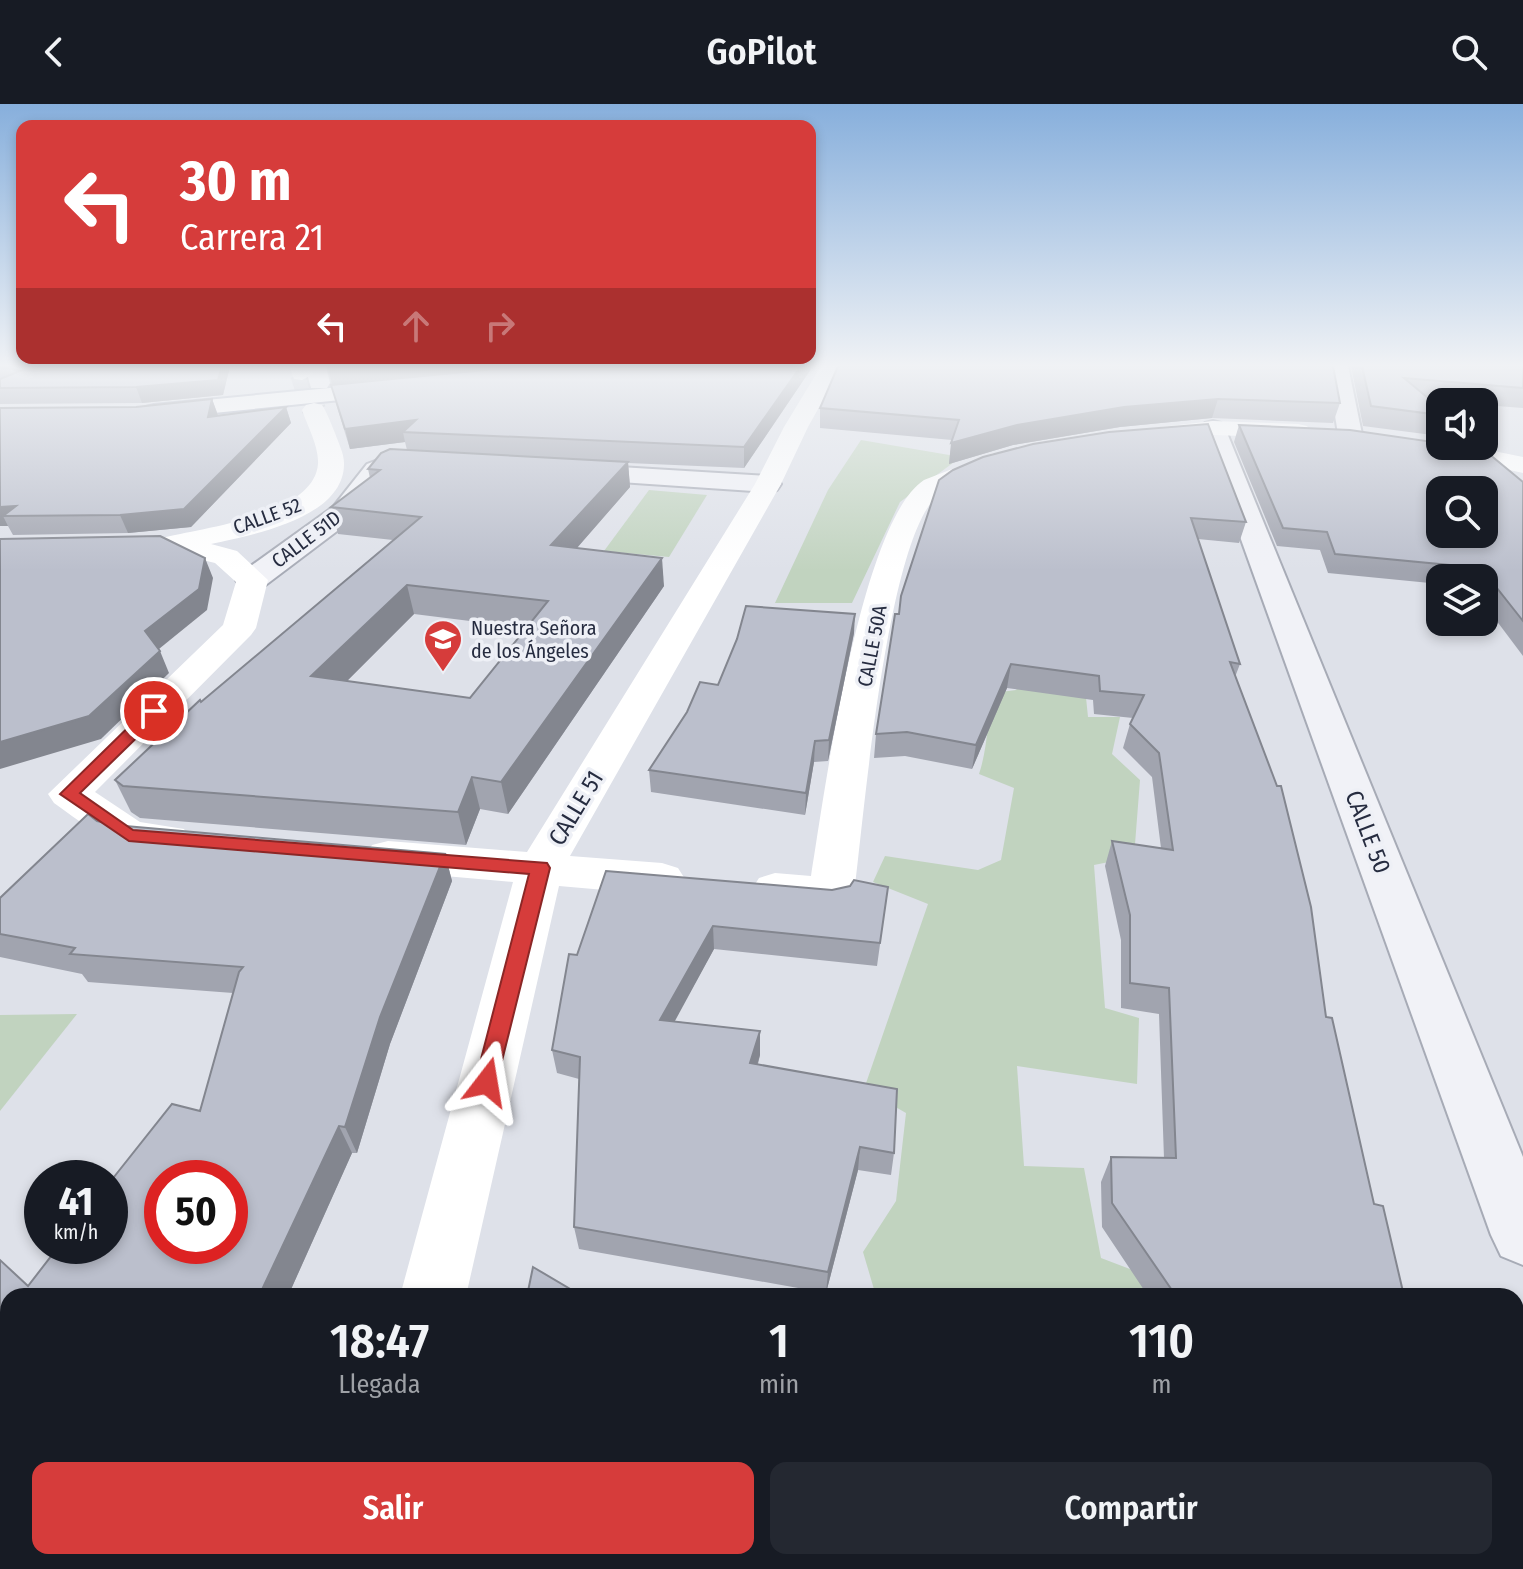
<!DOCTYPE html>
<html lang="es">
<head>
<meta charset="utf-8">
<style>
  body { margin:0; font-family:"Fira Sans Condensed",sans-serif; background:#242831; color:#f1f3f6; height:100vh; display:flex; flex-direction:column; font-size:30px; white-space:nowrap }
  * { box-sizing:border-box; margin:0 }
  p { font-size:26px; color:#9ea1a6 }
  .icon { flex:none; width:44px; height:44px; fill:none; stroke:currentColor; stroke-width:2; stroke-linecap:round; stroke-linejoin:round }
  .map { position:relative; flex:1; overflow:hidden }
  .panel { position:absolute; left:0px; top:1184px; width:1524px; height:282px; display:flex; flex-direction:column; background:#171b24; border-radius:24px 24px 0 0; box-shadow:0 4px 12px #0003 }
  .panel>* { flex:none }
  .guide { position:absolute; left:16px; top:16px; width:800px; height:244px; border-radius:16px; box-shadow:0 4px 12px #0003; background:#d63c3b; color:#fff; overflow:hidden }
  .fabs { position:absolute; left:1426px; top:284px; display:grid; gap:16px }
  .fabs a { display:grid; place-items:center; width:72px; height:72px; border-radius:16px; background:#171b24; box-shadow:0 4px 12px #0003; font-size:40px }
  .speed { position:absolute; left:24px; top:1056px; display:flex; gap:16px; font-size:40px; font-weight:700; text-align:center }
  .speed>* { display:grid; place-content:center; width:104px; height:104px; border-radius:50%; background:#171b24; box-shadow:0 4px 12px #0003; line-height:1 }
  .speed small { font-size:20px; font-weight:400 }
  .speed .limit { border:12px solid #d22; background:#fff; color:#111 }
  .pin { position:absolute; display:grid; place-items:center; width:68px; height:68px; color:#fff; margin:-34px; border:4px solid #fff; border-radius:50%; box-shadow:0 2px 8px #0007 }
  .me { position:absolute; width:88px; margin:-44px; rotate:14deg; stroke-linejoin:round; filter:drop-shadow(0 0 6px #0008) }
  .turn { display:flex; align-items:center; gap:28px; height:168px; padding:0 32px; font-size:36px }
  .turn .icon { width:104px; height:104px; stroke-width:2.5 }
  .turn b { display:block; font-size:56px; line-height:68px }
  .lanes { display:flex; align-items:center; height:76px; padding:0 32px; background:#0003; justify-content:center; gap:40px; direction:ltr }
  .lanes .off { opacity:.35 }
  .eta { display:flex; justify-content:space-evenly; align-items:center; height:136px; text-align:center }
  .eta b { font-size:48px; font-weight:600; line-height:56px }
  .primary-button { display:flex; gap:16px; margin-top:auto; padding:16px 32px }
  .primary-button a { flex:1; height:92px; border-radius:16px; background:#d63c3b; color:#fff; font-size:32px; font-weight:600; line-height:92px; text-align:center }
  .primary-button a+a { background:#242831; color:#f1f3f6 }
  header { display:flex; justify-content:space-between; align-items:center; height:104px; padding:0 32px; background:#171b24; font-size:36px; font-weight:600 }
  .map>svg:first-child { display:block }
  .green { fill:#c1d3bf }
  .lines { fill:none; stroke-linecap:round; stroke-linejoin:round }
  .secondary-tunnel { stroke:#b9bdc7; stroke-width:24; stroke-dasharray:24 12; stroke-linecap:butt }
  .street-casing { stroke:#a7abb6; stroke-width:4 }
  .primary-casing { stroke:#9da3b5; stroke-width:4 }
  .street { fill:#f1f2f7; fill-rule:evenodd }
  .secondary { fill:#fff; fill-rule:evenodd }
  .primary { fill:#fff; fill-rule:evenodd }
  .wall { fill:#a1a4af; fill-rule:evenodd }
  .shaded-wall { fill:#83868f }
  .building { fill:#bbbfcc; stroke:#83868f; stroke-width:2; fill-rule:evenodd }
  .route { fill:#d63c3b; stroke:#8b2726; stroke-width:2 }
  .labels { text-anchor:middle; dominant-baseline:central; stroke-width:7; stroke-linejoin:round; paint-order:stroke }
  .far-street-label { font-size:20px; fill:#262c40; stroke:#eef0f6 }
  .far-poi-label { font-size:20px; fill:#262c40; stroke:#eef0f6; text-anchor:start }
  .street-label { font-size:24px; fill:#262c40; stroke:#eef0f6 }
</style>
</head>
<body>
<header><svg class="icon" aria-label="back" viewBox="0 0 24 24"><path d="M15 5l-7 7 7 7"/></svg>GoPilot<svg class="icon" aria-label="search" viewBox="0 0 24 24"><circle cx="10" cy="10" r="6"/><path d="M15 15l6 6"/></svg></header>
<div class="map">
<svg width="1523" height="1465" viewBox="0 0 1523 1465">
  <rect width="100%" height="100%" fill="#dee1e9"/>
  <g class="green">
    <path d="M861,336L961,353L900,398L852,499H775L828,386Z"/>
    <path d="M649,386L707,391L669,453L604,447Z"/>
    <path d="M1028,569L1084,574L1088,613H1120L1112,650L1140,676L1134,753L1094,761L1105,904L1139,914L1137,980L1017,962L1024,1062L1084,1064L1101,1154L1164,1178V1192H876L863,1148L896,1097L906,1009L864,985L928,800L873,778L885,752L978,766L1001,756L1014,684L979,670C988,643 987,617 993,589L1016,586Z"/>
    <path d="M77,910L0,1007V911Z"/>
  </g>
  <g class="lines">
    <path class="secondary-tunnel" d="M302,270L314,306"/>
    <defs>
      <g id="street">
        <path d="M305,262H326L330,279L327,284H311Z"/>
        <path d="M1327,262H1348L1362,330L1359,335H1341L1338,330Z"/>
        <path d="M1213,317L1221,319L1225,324L1523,1053V1161L1501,1152L1491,1131L1201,324L1205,319Z"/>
        <path d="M391,351L435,354L439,359L435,364L395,367L385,372L353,415L263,483L252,485L241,483L236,476L241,469L333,403L367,360Z"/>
        <path d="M570,360L768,372L777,374L781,380L777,386L768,388L561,374L557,368L561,362Z"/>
      </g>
      <path id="primary" d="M392,278L400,280L403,285L400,290L154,315L146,313L142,308L146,303L154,301Z"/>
    </defs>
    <use href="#street" class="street-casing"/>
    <use href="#primary" class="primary-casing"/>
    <use href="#street" class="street"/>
    <g class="secondary">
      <path d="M289,262H310L313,270L302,276L294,275Z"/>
      <path d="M821,262H842L808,323L781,380L570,752L662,759L678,764L685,775L678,786L662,791L559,782L466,1192H400L513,778L388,767L372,763L366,752L372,741L388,737L527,748L755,380L784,323Z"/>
      <path d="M314,299L322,301C328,310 331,320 335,329C338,338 344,349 344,359C345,414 252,431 211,440L237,447L268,476L256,524L251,531L95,688L140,718L184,725L190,735L184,745C130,760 95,728 54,699L48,690L223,521L236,478L215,459L162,446L157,440L162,434C201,424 314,412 318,360C319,343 308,323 302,306L306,301Z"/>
      <path d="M1213,317L1298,320L1307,322L1310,327L1307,332L1298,334L1213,331L1152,338L1143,336L1140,331L1143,326L1152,324Z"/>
      <path d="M1438,336L1440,342H1469L1523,353V369L1429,348L1426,343L1429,338Z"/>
      <path d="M993,349L1002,352L1006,357L1002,362C981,370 952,377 936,393C886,442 864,712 854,790L848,802C820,810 786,804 759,796L752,785L759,774L775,769L811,772C824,692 860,418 924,376Z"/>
      <path d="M321,1458H401L398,1465H318Z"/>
    </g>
    <use href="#primary" class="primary"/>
  </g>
  <g class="wall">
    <path d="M0,262H230L223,291L142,299L0,300Z"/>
    <path d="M328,262H813L744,364L628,359L630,383L577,444L664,482L508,710L480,705L466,741L140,714L131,708L115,676L201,598L393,436L338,430L331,403L370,374L368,365L407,346L405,338L350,345L336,300ZM414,510L527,524L470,594L347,577Z"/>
    <path d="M838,262L1340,299L1333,319L1212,314L1120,323L1013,341L949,360L952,336L820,324V304Z"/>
    <path d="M1351,262H1523V304L1484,301V298H1453L1430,296L1440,304V332L1363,322Z"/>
    <path d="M212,295L218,311L286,303L291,319L191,423L128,429L13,431L8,422H0V304L136,303Z"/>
    <path d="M1239,321L1523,378V552L1484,500V474H1440V480L1328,469L1320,446L1277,442L1234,338Z"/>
    <path d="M939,376L1246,418L1239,439L1198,435L1240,560L1235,573L1374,1100L1404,1192H1405H1148L1102,1123L1101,1078L1111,1053L1164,1054L1159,910L1121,904V836L1105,762L1112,737L1161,744L1152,673L1123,644L1130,620L1133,614L1094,610L1093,596L1007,584L972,665L905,652L874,654L876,630L899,510Z"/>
    <path d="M854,529L828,657L814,658L805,711L651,688L649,666L718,581Z"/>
    <path d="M88,710L97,717L114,721L445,750L452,777L390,940L357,1049H352L288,1192H8V1458H138L134,1465H0V1156L28,1182L59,1142H110V1078L172,1000L200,1007L233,889L88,878L82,870L0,853V794ZM162,1074H230V1142H162Z"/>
    <path d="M850,782L888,783L877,862L714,845L674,917L760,927V951L758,960L894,1049L891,1071L858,1066L826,1189L579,1145L574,1123L579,975L557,969L552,946L577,851Z"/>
    <path d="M1128,1458H1466L1468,1465H1132Z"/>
  </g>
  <g class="shaded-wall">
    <path d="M222,262H230L223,291L142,299L136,283Z"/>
    <path d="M328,262H525L332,281Z"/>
    <path d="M801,262H813L744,364V343Z"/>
    <path d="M212,295L218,312L208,313Z"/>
    <path d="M1218,295L1212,314L1120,323L1013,341L949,360L951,339L1017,321L1124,303Z"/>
    <path d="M286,303L291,319L191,423L128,429L120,411Z"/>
    <path d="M416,316L403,328L405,338L350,345L345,325Z"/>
    <path d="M628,358L630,383L555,469L551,441Z"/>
    <path d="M16,402L3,412L8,422H0V403Z"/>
    <path d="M205,454L213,474L207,506L154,549L145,527Z"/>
    <path d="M662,454L664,482L508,710L501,678Z"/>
    <path d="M407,481L414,510L321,603L311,572Z"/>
    <path d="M855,510L854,529L828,657L829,636Z"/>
    <path d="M160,547L169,569L101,635L0,665V638Z"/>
    <path d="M1011,560L1007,584L972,665L976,641Z"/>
    <path d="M815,637L814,658L805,711L806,689Z"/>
    <path d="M472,673L480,705L466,741L458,708Z"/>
    <path d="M445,750L452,777L390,940L357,1049L345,1023L380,913Z"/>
    <path d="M713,822L714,845L663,939L660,916Z"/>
    <path d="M760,927V951L751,982L750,959Z"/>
    <path d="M339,1022L352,1049L288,1192H259Z"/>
    <path d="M860,1043L858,1066L826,1189L828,1168Z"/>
    <path d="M100,1458H138L134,1465H95Z"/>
  </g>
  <g class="building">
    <path d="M0,262H222L218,276L136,283L0,284V275L20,267Z"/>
    <path d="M526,262H801L744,343L403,328L416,316L345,325L331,281Z"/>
    <path d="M838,262H1333L1340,299L1218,295L1124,303L1017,321L951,339L959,316L820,304Z"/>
    <path d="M1362,262H1523V284L1404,274L1440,304V311L1371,302Z"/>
    <path d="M212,295L208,313L286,303L184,405L120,411L3,412L16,402L0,403V304L136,303Z"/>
    <path d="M1208,320L1246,418L1191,414L1240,560L1230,558L1277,682H1281L1311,803L1326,913L1332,914L1374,1100L1383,1102L1404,1192H1405H1176L1112,1099L1111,1053L1176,1054L1169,884L1130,879V811L1112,737L1173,746L1159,649L1130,620L1144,591L1100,587L1099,572L1011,560L976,641L907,628L876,630L895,510H899L901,492L939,376L953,366L983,353L1033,340L1109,328Z"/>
    <path d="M1239,321L1350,326L1440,339V342H1463L1483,345L1523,378V517L1481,464L1335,450L1327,428L1283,424ZM1440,386H1484V430H1440Z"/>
    <path d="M390,345L628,358L551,441L662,454L501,678L472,673L458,708L123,682L115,676L200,596L201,598L421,413L331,403L380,366L368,365L381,349ZM407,481L548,497L470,594L311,572Z"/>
    <path d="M160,432L205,454L199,485L145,527L160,547L89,612L0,638V435Z"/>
    <path d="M746,502L855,510L829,636L815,637L806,689L649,666L687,608L700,578L718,581L737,535Z"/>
    <path d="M88,710L97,717L114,721L445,750L380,913L345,1023L339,1022L259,1192H8V1458H100L95,1465H0V1156L28,1182L59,1142H110V1078L172,1000L200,1007L239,868L243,863L70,850L75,844L0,830V794ZM162,1074H230V1142H162Z"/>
    <path d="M606,767L832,786L850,782L854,776L888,783L880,839L713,822L660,916L760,927L750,959L897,985L894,1049L860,1043L828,1168L574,1123L580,953L552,946L569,850L577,851Z"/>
    <path d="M533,1163L582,1192H527Z"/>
    <path d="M449,1458H858V1465H446Z"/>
    <path d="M1152,1458H1466L1468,1465H1156Z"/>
  </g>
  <linearGradient id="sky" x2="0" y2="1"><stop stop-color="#87afdc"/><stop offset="0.56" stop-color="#f0f2f5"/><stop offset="1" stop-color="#f0f2f5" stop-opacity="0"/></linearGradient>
  <rect width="1523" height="467" fill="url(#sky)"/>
  <path class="route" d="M154,603L160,604V611L80,689L133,726L547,759L550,764L495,985L487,988L479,985L475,978L529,770L129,737L60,690L148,604Z"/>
  <defs>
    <symbol id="school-pin" viewBox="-11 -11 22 30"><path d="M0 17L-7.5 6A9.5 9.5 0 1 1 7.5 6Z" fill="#d63c3b" stroke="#eef0f6"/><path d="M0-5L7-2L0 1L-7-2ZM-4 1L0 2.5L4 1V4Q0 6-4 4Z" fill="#fff"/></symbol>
  </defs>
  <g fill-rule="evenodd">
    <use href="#school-pin" x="421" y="513" width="44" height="60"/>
  </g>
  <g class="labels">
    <g class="far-street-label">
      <text transform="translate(267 412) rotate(-20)">CALLE 52</text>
      <text transform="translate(306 435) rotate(-37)">CALLE 51D</text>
      <text transform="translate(872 542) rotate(-79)">CALLE 50A</text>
    </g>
    <g class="far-poi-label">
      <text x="471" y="524">Nuestra Señora<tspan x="471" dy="23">de los Ángeles</tspan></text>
    </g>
    <g class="street-label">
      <text transform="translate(576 704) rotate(-59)">CALLE 51</text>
      <text transform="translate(1368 728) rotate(69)">CALLE 50</text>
    </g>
  </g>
</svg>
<div class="fabs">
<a><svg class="icon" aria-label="sound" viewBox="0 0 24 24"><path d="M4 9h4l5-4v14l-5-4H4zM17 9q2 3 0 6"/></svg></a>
<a><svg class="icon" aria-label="search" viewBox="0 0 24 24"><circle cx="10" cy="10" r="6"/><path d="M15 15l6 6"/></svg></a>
<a><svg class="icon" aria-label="layers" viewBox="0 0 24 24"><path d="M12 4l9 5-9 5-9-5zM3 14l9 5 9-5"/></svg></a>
</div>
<div class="speed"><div>41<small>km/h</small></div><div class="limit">50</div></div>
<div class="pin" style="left:154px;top:607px;background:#d93025"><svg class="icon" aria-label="arrive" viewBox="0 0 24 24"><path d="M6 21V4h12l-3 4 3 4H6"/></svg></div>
<svg class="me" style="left:487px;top:978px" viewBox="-20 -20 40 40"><path d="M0-17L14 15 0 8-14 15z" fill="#d63c3b" stroke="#fff" stroke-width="4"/></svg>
<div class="guide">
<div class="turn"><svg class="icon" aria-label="left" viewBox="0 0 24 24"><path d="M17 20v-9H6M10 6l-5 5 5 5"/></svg><div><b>30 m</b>Carrera 21</div></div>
<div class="lanes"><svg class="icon" aria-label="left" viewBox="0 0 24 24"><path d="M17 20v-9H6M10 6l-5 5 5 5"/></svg><svg class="icon off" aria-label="ahead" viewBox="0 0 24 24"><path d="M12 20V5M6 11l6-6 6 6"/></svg><svg class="icon off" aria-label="right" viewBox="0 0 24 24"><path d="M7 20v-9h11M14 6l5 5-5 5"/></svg></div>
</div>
<section class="panel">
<div class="eta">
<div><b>18:47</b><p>Llegada</p></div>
<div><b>1</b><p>min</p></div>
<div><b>110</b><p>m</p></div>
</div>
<div class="primary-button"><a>Salir</a><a>Compartir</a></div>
</section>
</div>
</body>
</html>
